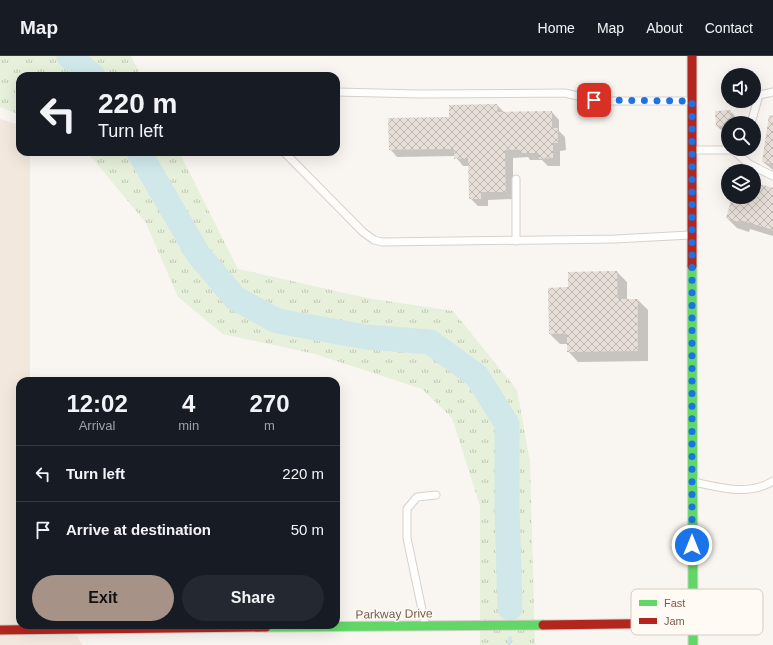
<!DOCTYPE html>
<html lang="en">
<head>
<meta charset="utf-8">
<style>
  body { margin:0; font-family:Helvetica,sans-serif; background:#242831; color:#f1f3f6; height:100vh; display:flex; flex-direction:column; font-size:15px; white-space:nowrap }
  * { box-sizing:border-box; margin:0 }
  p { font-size:13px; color:#9ea1a6 }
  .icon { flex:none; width:22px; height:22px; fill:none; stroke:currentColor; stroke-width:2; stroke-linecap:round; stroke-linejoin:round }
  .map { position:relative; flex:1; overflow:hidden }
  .panel { position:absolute; left:16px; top:321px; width:324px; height:252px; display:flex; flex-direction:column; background:#171b24; border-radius:12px; box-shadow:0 4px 16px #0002 }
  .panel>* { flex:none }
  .guide { position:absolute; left:16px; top:16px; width:324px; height:84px; border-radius:12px; box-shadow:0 4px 16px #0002; background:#171b24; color:#f1f3f6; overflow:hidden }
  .fabs { position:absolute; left:721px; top:12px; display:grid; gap:8px }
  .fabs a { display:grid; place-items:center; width:40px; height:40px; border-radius:50%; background:#171b24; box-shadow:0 4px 16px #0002; font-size:20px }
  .pin { position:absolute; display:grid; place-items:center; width:34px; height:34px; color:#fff; margin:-17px; border-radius:8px; box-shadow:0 2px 6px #0006 }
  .me { position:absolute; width:44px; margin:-22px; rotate:0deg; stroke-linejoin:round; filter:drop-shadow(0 0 3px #0008) }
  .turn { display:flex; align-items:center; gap:14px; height:84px; padding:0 16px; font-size:18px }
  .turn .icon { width:52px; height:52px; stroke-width:2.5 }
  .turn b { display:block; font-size:28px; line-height:34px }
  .eta { display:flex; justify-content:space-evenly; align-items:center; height:68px; text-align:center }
  .eta b { font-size:24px; font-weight:600; line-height:28px }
  .button { display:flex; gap:8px; margin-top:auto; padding:8px 16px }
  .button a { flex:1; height:46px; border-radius:24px; background:#a69286; color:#111; font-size:16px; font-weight:600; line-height:46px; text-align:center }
  .button a+a { background:#242831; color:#f1f3f6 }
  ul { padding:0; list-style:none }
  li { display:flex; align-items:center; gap:12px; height:56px; padding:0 16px; border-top:1px solid #363941 }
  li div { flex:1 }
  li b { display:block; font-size:15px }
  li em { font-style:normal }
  header { display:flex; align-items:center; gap:24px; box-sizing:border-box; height:56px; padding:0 20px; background:#171b24; border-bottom:1px solid #363941 }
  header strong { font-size:19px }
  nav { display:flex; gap:22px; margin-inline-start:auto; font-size:14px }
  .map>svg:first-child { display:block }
  .residential { fill:#f2e8de }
  .grass { fill:url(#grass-tufts) }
  .shadow { fill:#0003 }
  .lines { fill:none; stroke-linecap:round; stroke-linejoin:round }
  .stream { stroke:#d0e8ea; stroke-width:4 }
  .river { stroke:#d0e8ea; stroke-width:25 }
  .building { fill:url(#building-cross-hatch) }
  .lane-casing { stroke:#d7d1cb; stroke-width:9 }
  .fast-casing { stroke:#d9d2cb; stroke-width:11 }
  .jam-casing { stroke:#d9d2cb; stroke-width:11 }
  .lane { stroke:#fefefd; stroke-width:7 }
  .fast { stroke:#63d668; stroke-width:9 }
  .jam { stroke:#b3261e; stroke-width:9 }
  .route { stroke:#1a73e8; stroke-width:7; stroke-dasharray:0 12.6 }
  .labels { text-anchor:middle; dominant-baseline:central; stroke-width:3; stroke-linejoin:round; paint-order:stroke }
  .street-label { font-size:12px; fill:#7a5c4d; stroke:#fffaf3 }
  .key { fill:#fffaf3; stroke:#d7cbc1; stroke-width:1 }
  .key-label { font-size:11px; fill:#7a5c4d }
</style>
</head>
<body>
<header>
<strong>Map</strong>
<nav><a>Home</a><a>Map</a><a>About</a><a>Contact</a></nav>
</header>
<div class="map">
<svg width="773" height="589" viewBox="0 0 773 589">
  <defs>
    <pattern id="grass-tufts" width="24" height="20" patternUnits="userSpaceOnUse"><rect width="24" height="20" fill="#e7f0db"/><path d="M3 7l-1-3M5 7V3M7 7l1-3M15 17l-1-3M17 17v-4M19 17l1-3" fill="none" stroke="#c0c6b4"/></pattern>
    <pattern id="building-cross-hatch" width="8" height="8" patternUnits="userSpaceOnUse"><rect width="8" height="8" fill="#e6ded7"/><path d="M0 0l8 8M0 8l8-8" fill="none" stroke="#bfb7b1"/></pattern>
  </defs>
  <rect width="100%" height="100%" fill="#f9f5f0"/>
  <path class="residential" d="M0,63L20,69V96H30V325H20V569L77,580L82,589H0Z"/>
  <g class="grass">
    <path d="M0,0H131L141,20H20V59L0,51Z"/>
    <path d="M87,96H179L238,213L367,242L453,255L517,334L530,406L535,589H480V450L452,362L422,333L315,298L223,278L178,241L146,167Z"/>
  </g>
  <g class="shadow">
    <path d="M497,49L505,57L552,56L559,64V75L565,81L566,94L560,95V110H548L542,104H530L528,101L513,102V143L488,144V150H478L470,142V110H463L455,100L397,101L390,93L450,62Z"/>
    <path d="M730,55L735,60V67H728V74L722,75L717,70Z"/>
    <path d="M773,61V114L763,106Z"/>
    <path d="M754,127L773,133V180L750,173L749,176L737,172L727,162L733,141H754Z"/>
    <path d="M617,216L627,226V244H638L648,254V305L578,306L568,295V288H560L550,278L569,232Z"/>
  </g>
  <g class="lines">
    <path class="stream" d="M509,589L510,582"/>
    <g class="river">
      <path d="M69,0L93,20"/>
      <path d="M139,96L198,198L235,242L277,265L366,281L430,286L477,320L507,368V453L510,552"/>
    </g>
  </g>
  <g class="building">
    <path d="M497,48L498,56L552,55V72H558V87H553V102L539,103V97H522L521,94H505L506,136H481V143H469L468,102L454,103V93L389,94L388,62L449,61V49Z"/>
    <path d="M731,54V67H728V70H716L715,55Z"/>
    <path d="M769,59L773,60V108L762,106Z"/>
    <path d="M754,126L773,132V174L740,164L739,166L726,162L732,141H754Z"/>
    <path d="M617,215L618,243H638V295L567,296V278H549L548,232L568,231V216Z"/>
  </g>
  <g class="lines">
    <defs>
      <g id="lane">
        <path d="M336,36L420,38L565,37L599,45H690"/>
        <path d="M751,67L759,39L773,36"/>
        <path d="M694,94H733L749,108L773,120"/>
        <path d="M284,96L363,176L374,184L382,186L615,183L690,179"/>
        <path d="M516,185V123"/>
        <path d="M694,426C721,432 749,440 773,425"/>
        <path d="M425,568L407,482V453L417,441L436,439"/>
      </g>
      <g id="fast">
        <path d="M692,210L693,589"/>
        <path d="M266,571L543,569"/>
      </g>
      <g id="jam">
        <path d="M692,0V210"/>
        <path d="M543,569L693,567"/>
        <path d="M0,574L266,571"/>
      </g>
    </defs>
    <use href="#lane" class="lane-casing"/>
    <use href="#fast" class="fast-casing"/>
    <use href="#jam" class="jam-casing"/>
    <use href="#lane" class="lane"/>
    <use href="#fast" class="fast"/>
    <use href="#jam" class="jam"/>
  </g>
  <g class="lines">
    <path class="route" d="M594,44L692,45V489"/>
  </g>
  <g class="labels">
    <g class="street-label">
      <text transform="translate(394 558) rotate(-1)">Parkway Drive</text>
    </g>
  </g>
  <rect x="631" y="533" width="132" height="46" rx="6" class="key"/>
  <rect x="639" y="544" width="18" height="6" fill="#63d668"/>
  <rect x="639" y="562" width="18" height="6" fill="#b3261e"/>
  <g class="key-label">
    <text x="664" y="551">Fast</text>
    <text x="664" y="569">Jam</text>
  </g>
</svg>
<div class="fabs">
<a><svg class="icon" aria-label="sound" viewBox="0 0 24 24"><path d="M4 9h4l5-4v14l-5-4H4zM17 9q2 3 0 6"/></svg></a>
<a><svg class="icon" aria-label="search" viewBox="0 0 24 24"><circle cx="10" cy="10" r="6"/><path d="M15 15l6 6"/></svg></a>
<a><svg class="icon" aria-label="layers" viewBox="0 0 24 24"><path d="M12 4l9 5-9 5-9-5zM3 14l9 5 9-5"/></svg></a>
</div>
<div class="pin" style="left:594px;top:44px;background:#d93025"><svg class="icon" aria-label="arrive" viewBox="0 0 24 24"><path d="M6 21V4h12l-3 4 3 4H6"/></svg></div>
<svg class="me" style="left:692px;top:489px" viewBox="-20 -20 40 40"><circle r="17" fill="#1a73e8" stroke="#fff" stroke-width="3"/><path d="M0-11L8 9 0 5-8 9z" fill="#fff"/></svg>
<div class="guide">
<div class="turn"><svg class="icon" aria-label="left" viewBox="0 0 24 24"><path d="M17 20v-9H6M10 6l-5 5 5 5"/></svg><div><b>220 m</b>Turn left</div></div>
</div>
<section class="panel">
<div class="eta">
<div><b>12:02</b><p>Arrival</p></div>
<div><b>4</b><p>min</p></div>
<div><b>270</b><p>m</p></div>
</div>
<ul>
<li><svg class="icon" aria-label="left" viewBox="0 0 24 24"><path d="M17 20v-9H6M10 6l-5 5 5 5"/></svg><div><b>Turn left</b></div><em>220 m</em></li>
<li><svg class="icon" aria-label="arrive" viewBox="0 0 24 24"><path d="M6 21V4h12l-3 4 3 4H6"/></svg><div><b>Arrive at destination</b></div><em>50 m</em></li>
</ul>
<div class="button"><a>Exit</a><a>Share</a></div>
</section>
</div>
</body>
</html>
